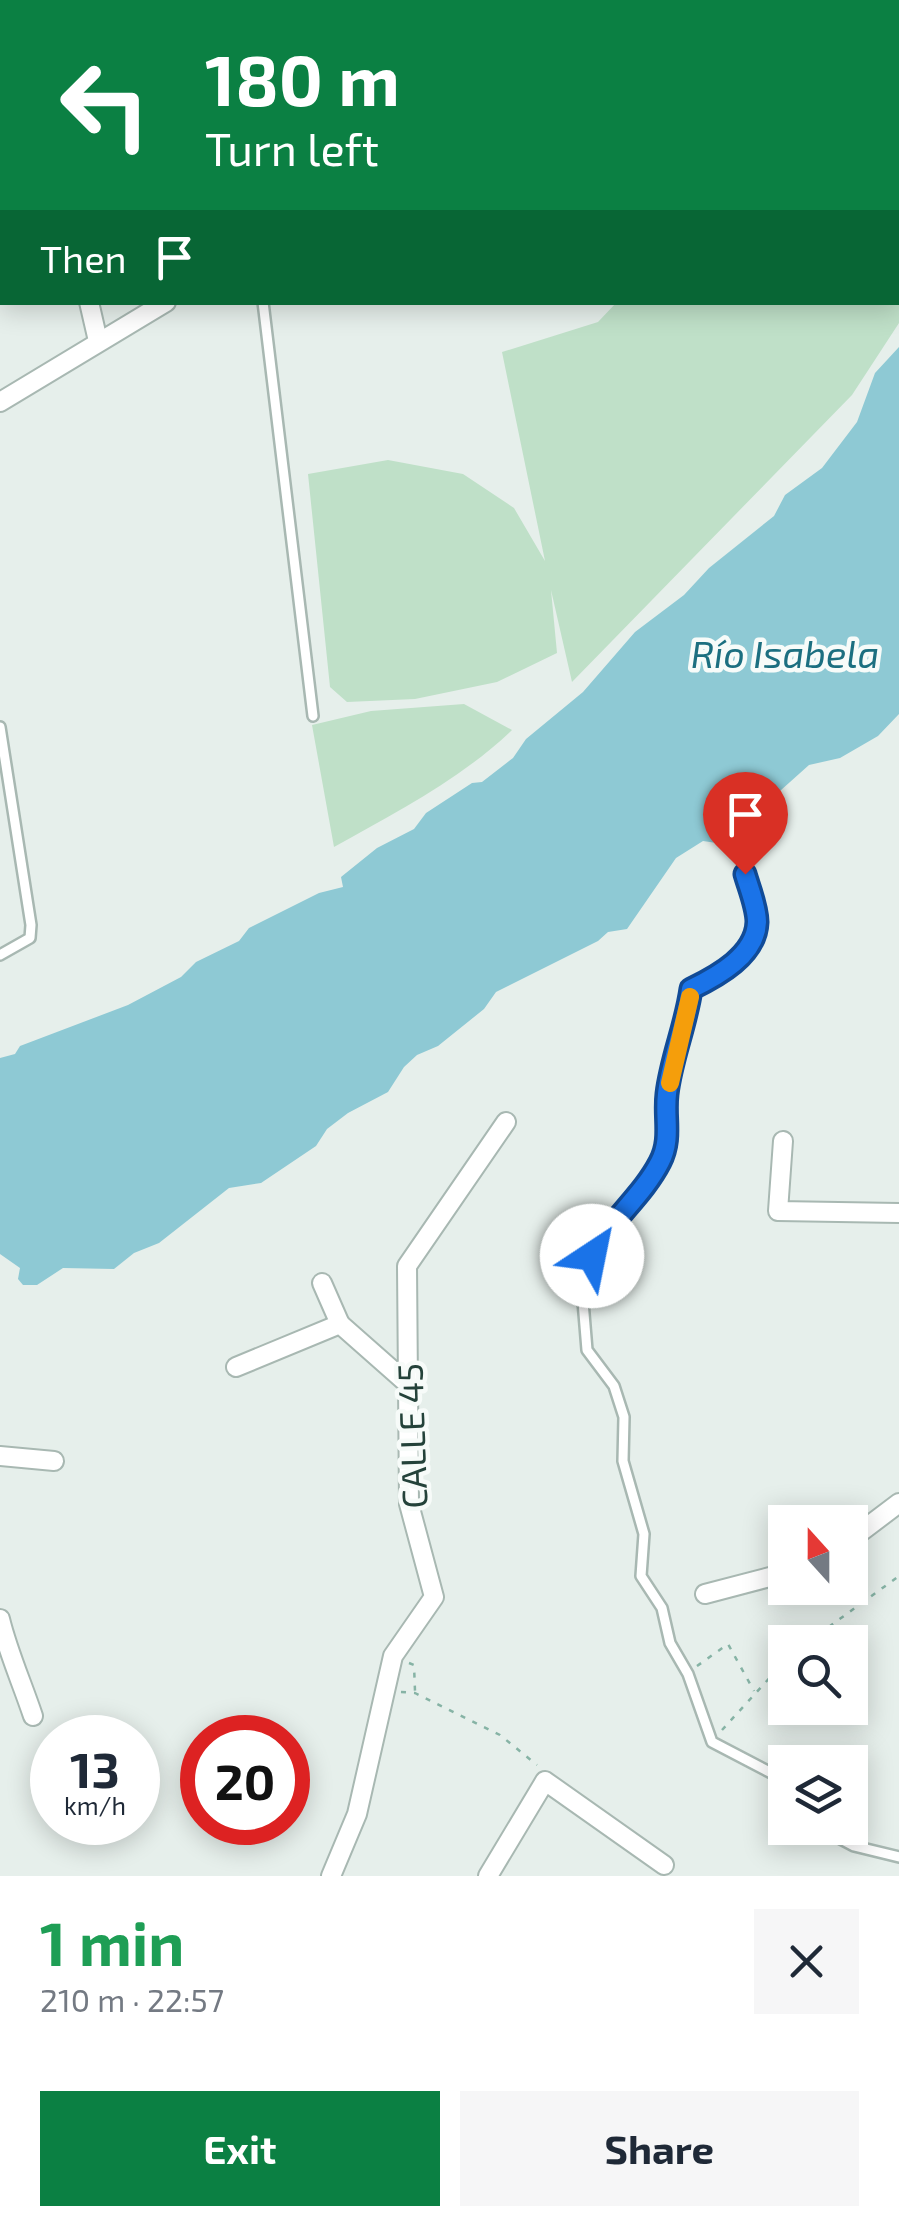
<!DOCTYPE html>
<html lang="en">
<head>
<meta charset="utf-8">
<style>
  body { margin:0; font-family:"Exo 2",sans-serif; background:#f6f6f7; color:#1f2937; height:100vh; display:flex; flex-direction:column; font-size:38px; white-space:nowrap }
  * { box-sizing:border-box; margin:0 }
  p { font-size:32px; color:#747a83 }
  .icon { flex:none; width:55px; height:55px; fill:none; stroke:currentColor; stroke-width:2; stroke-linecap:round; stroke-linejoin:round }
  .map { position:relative; height:1876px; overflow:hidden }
  .panel { display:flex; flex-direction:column; background:#fff; flex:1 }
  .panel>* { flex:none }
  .hud { position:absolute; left:0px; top:0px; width:900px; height:305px; box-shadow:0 5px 25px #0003; background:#0b8043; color:#fff; overflow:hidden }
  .needle { width:65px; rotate:339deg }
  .tools { position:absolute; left:768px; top:1505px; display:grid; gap:20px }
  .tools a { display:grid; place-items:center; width:100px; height:100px; border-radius:0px; background:#fff; box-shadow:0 5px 25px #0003; font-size:50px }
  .speed { position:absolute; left:30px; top:1715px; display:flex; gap:20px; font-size:50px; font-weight:700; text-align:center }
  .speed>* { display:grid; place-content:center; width:130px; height:130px; border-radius:50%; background:#fff; box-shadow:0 5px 25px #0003; line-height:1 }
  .speed small { font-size:25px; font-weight:400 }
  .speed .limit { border:15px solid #d22; background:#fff; color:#111 }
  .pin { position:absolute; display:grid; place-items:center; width:85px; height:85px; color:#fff; margin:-102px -42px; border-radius:50% 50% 50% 0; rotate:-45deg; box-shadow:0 0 10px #0007 }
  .pin .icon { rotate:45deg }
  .me { position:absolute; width:110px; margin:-55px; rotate:34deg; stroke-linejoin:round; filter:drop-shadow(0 0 8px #0008) }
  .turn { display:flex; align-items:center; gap:35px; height:210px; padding:0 40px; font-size:45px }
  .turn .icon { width:130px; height:130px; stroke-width:2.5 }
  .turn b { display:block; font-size:70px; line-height:85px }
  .then { display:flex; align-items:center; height:95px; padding:0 40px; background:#0003; gap:20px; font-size:38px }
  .round { display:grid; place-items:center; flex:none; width:105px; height:105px; border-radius:0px; background:#f6f6f7 }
  .head { display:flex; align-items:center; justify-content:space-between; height:170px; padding:0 40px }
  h1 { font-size:60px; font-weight:700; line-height:75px; color:#1e9e55 }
  .action { display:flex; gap:20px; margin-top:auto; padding:20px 40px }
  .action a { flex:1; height:115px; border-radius:0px; background:#0b8043; color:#fff; font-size:40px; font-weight:700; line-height:115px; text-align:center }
  .action a+a { background:#f6f6f7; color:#1f2937 }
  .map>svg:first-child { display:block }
  .green { fill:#bfe0c8 }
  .water { fill:#8ec9d4 }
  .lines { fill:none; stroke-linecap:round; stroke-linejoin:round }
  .service-casing { stroke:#a8b8b2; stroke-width:14 }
  .minor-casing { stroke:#a8b8b2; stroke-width:22 }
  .path { stroke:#86b3a5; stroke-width:2.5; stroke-dasharray:5 8; stroke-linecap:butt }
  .service { stroke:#fff; stroke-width:9 }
  .minor { stroke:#fff; stroke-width:18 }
  .route-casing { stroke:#114b97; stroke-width:25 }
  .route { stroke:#1a73e8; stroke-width:18 }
  .slow { stroke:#f59e0b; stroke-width:18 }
  .labels { text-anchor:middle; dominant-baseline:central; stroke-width:9; stroke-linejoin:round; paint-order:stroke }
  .street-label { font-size:35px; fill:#24423a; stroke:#f7fbf9 }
  .water-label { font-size:38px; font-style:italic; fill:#1c6f80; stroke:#f7fbf9 }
</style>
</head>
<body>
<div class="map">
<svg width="899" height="1876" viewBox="0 0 899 1876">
  <rect width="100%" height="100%" fill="#e6efeb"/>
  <g class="green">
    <path d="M816,0H899V323L852,395L572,682L551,590L557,653L497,682L415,699L347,702L330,687L308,474L388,460L463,474L514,508L545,561L502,352L598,322L616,303L898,302V2Z"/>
    <path d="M464,704L512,730C461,779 395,813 334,847L312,725L371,711Z"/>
  </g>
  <path class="water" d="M899,347V714L878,736L840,758L809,765L771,799L741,814L742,828L730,845L703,841L676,858L627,929L608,932L598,941L496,992L484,1009L438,1046L417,1055L404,1067L388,1092L348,1113L327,1129L316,1146L261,1183L229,1188L159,1243L134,1253L114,1269L63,1268L37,1285H23L18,1279L20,1268L0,1254V1058L15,1054L20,1046L128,1005L181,977L196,962L239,941L249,928L319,893L343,887L341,877L377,848L414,829L426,813L472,783L482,782L513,758L526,739L583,692L635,632L684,595L709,568L774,516L785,495L822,468L857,422L875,373Z"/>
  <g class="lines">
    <defs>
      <g id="service">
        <path d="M263,302L313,716"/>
        <path d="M0,727L31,925L30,938L0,955"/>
        <path d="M745,874C764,942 757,957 691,989L687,1025L667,1095L670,1130L660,1162L602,1234L581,1277L587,1350L614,1386L624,1417L623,1461L644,1534L641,1576L662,1608L670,1643L688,1674L712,1742L779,1777L785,1788"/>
        <path d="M820,1828L854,1846L899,1857"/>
      </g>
      <g id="minor">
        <path d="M55,0V2"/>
        <path d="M271,0V2"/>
        <path d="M487,0V2"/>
        <path d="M554,0V2"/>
        <path d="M610,0V2"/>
        <path d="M685,0L686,2"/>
        <path d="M0,3L21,0"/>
        <path d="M0,61H2"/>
        <path d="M89,302L98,341"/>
        <path d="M0,402L166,302"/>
        <path d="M783,1141L778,1211L899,1213"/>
        <path d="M322,1283L340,1324"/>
        <path d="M236,1367L340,1324L408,1384"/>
        <path d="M0,1456L54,1461"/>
        <path d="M850,1540L899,1503"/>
        <path d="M705,1594L785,1573"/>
        <path d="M0,1619C8,1652 22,1683 33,1716"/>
        <path d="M331,1876L357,1814L393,1656L434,1597L409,1504L407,1266L506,1122"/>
        <path d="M488,1876L545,1781L664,1865"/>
      </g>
    </defs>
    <use href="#service" class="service-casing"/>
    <use href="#minor" class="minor-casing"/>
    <g class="path">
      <path d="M808,1642L899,1576"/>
      <path d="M409,1663L414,1665L415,1691"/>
      <path d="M697,1666L728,1644L754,1691"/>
      <path d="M401,1692L415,1693L500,1735L537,1765"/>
      <path d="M722,1730L785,1661"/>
    </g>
    <use href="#service" class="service"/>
    <use href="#minor" class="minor"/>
  </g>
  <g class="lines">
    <defs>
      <path id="route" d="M592,1256C609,1221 642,1197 660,1162C672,1139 664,1118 667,1094C671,1059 686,1025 691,989C718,976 756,955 757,922C757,907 749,888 745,874"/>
    </defs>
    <use href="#route" class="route-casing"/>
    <use href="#route" class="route"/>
    <path class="slow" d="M670,1083L690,997"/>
  </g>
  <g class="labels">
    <g class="street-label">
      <text transform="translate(411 1436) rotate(-92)">CALLE 45</text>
    </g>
    <g class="water-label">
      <text x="785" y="653">Río Isabela</text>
    </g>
  </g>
</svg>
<div class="tools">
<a><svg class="needle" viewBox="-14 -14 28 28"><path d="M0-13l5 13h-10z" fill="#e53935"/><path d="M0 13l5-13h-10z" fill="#747a83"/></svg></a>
<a><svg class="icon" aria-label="search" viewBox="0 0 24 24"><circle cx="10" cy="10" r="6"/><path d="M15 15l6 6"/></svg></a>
<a><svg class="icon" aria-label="layers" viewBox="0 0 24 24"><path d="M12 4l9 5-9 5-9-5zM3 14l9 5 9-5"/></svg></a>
</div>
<div class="speed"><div>13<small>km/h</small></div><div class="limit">20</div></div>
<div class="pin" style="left:745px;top:874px;background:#d93025"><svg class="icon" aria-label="arrive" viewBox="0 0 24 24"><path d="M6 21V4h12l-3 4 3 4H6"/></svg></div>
<svg class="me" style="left:592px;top:1256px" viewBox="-20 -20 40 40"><circle r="19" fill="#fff"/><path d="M0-13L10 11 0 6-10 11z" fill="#1a73e8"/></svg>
<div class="hud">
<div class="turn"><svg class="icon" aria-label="left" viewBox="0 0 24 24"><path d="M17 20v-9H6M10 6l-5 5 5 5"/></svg><div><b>180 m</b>Turn left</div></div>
<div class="then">Then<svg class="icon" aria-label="arrive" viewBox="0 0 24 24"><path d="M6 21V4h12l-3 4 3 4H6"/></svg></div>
</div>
</div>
<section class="panel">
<div class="head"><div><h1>1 min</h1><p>210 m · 22:57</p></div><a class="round"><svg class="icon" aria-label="close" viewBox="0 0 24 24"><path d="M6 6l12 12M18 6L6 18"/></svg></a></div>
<div class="action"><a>Exit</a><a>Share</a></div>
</section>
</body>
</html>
